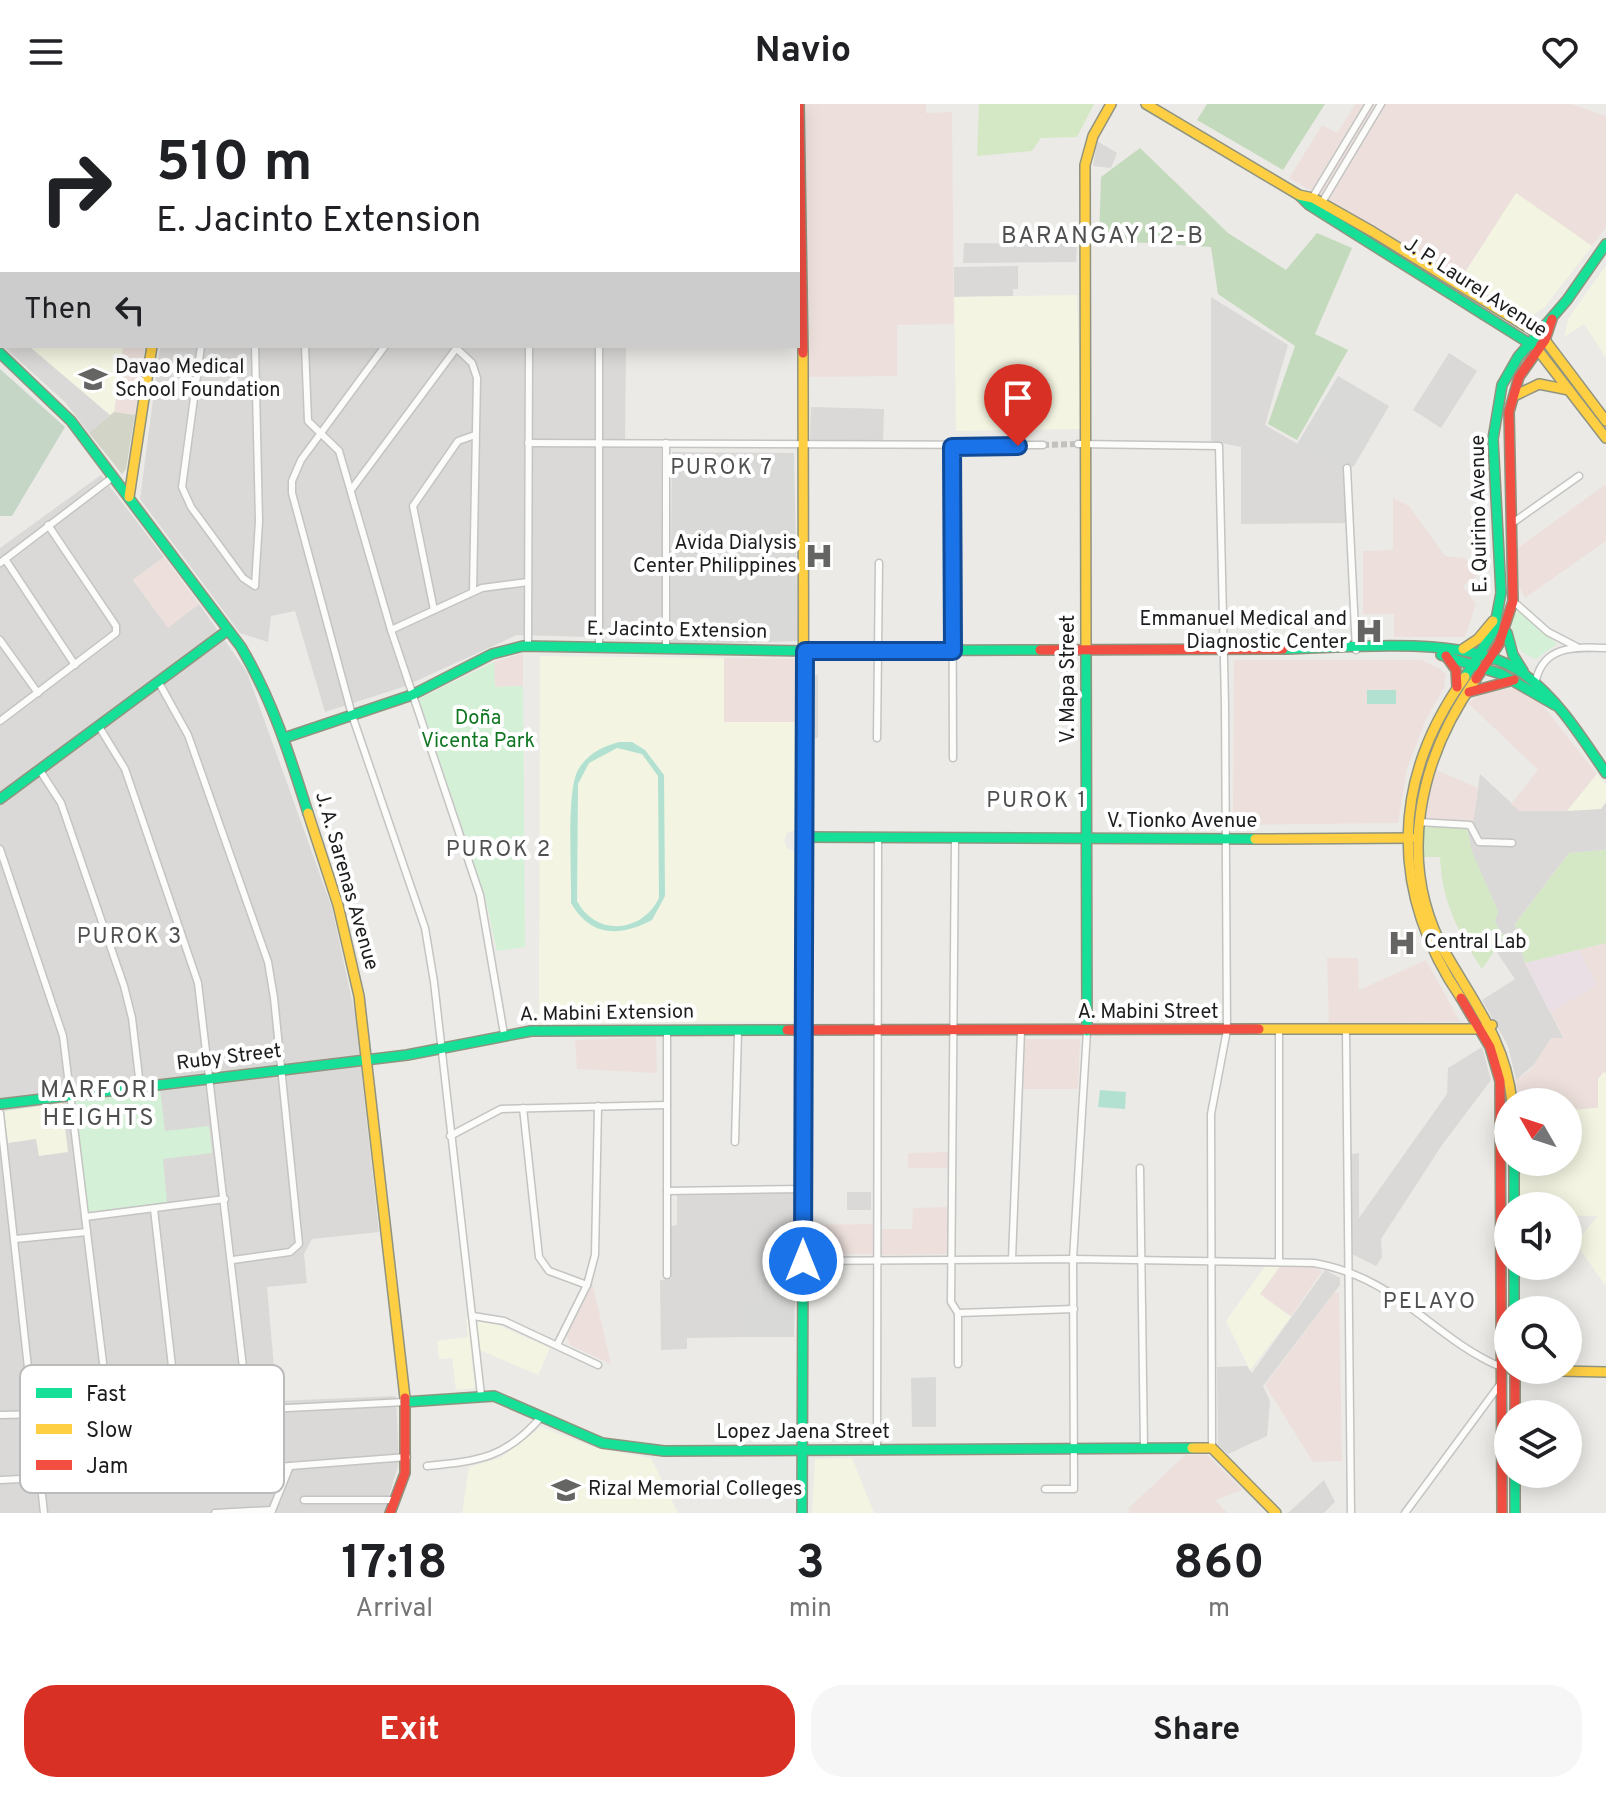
<!DOCTYPE html>
<html lang="en">
<head>
<meta charset="utf-8">
<style>
  body { margin:0; font-family:Overpass,sans-serif; background:#f6f6f6; color:#202124; height:100vh; display:flex; flex-direction:column; font-size:30px; white-space:nowrap }
  * { box-sizing:border-box; margin:0 }
  p { font-size:26px; color:#757577 }
  .icon { flex:none; width:44px; height:44px; fill:none; stroke:currentColor; stroke-width:2; stroke-linecap:round; stroke-linejoin:round }
  .map { position:relative; height:1409px; overflow:hidden }
  .details { display:flex; flex-direction:column; background:#fff; flex:1 }
  .details>* { flex:none }
  .hud { position:absolute; left:0px; top:0px; width:800px; height:244px; box-shadow:0 4px 20px #0003; background:#fff; color:#202124; overflow:hidden }
  .needle { width:52px; rotate:309deg }
  .fabs { position:absolute; left:1494px; top:984px; display:grid; gap:16px }
  .fabs a { display:grid; place-items:center; width:88px; height:88px; border-radius:50%; background:#fff; box-shadow:0 4px 20px #0003; font-size:40px }
  .pin { position:absolute; display:grid; place-items:center; width:68px; height:68px; color:#fff; margin:-82px -34px; border-radius:50% 50% 50% 0; rotate:-45deg; box-shadow:0 0 8px #0007 }
  .pin .icon { rotate:45deg }
  .me { position:absolute; width:88px; margin:-44px; rotate:0deg; stroke-linejoin:round; filter:drop-shadow(0 0 6px #0008) }
  .turn { display:flex; align-items:center; gap:28px; height:168px; padding:0 24px; font-size:36px }
  .turn .icon { width:104px; height:104px; stroke-width:2.5 }
  .turn b { display:block; font-size:56px; line-height:68px }
  .then { display:flex; align-items:center; height:76px; padding:0 24px; background:#0003; gap:16px; font-size:30px }
  .eta { display:flex; justify-content:space-evenly; align-items:center; height:136px; text-align:center }
  .eta b { font-size:48px; font-weight:700; line-height:56px }
  .primary-button { display:flex; gap:16px; margin-top:auto; padding:16px 24px }
  .primary-button a { flex:1; height:92px; border-radius:32px; background:#d93025; color:#fff; font-size:32px; font-weight:700; line-height:92px; text-align:center }
  .primary-button a+a { background:#f6f6f6; color:#202124 }
  header { display:flex; justify-content:space-between; align-items:center; height:104px; padding:0 24px; background:#fff; font-size:36px; font-weight:700 }
  .map>svg:first-child { display:block }
  .residential { fill:#dad9d7 }
  .commercial { fill:#ede0dc }
  .industrial { fill:#e9dfe4 }
  .education { fill:#f3f4e1 }
  .religious { fill:#d9d9d7 }
  .construction { fill:#d3d4c8 }
  .grass { fill:#d4e8c6 }
  .forest { fill:#c4dabc }
  .cemetery { fill:#c5d6c7 }
  .park { fill:#d4f1d7 }
  .pitch { fill:#b2e1d2; fill-rule:evenodd }
  .lines { fill:none; stroke-linecap:round; stroke-linejoin:round }
  .street-tunnel { stroke:#c2c1be; stroke-width:6; stroke-dasharray:6 3; stroke-linecap:butt }
  .street-casing { stroke:#c4c4c2; stroke-width:9 }
  .fast-casing { stroke:#90947f; stroke-width:12 }
  .slow-casing { stroke:#90947f; stroke-width:12 }
  .jam-casing { stroke:#90947f; stroke-width:12 }
  .street { stroke:#fcfcfb; stroke-width:6 }
  .fast { stroke:#16e098; stroke-width:9 }
  .slow { stroke:#ffcf43; stroke-width:9 }
  .jam { stroke:#f24e42; stroke-width:9 }
  .route-casing { stroke:#114b97; stroke-width:20 }
  .route { stroke:#1a73e8; stroke-width:14 }
  .labels { text-anchor:middle; dominant-baseline:central; stroke-width:8; stroke-linejoin:round; paint-order:stroke }
  .street-label { font-size:20px; fill:#1d1d1d; stroke:#fff }
  .poi-label { font-size:20px; fill:#1d1d1d; stroke:#fff; text-anchor:start }
  .park-label { font-size:20px; fill:#107622; stroke:#fff }
  .neighbourhood-label { font-size:22px; letter-spacing:2px; fill:#505050; stroke:#fff }
  .quarter-label { font-size:24px; letter-spacing:2px; fill:#505050; stroke:#fff }
  .key { fill:#fff; stroke:#bbb; stroke-width:2 }
  .key-label { font-size:22px; fill:#1d1d1d }
</style>
</head>
<body>
<header><svg class="icon" aria-label="menu" viewBox="0 0 24 24"><path d="M4 6h16M4 12h16M4 18h16"/></svg>Navio<svg class="icon" aria-label="heart" viewBox="0 0 24 24"><path d="M12 20l-8-8c-3-5 5-10 8-4 3-6 11-1 8 4z"/></svg></header>
<div class="map">
<svg width="1606" height="1409" viewBox="0 0 1606 1409">
  <rect width="100%" height="100%" fill="#ebeae6"/>
  <g class="residential">
    <path d="M0,0H68L2,2L0,167Z"/>
    <path d="M228,0H537L538,2H228Z"/>
    <path d="M1097,37L1117,49L1111,64L1093,62Z"/>
    <path d="M964,139L1077,140L1076,158L963,159Z"/>
    <path d="M1018,162V185H1013V192L954,193V163Z"/>
    <path d="M1211,193L1288,241L1265,321L1343,366L1347,419L1241,420V343L1211,337Z"/>
    <path d="M3,242H29L110,311L89,329L65,298Z"/>
    <path d="M160,242H626L625,341L661,342L663,535L517,531L403,583L325,608L295,507L271,512L268,538L240,529L140,395Z"/>
    <path d="M1449,249L1477,267L1441,324L1413,306Z"/>
    <path d="M811,303L884,305L883,339L810,338Z"/>
    <path d="M101,371L164,453L133,476L168,523L199,500L247,568L332,804L355,910L379,1128L312,1135L304,1150L307,1179L267,1183L277,1297L396,1292L399,1358L384,1409H0V444Z"/>
    <path d="M818,571V634H811V572Z"/>
    <path d="M1480,670L1520,707L1600,705L1606,698V746L1569,749L1515,820L1525,859L1564,935L1516,976L1508,942L1482,896L1515,875L1496,847L1504,833L1495,818L1498,807L1471,748L1467,724V718H1473Z"/>
    <path d="M1482,943L1491,976L1442,1041L1381,1135L1382,1153L1376,1162L1352,1150L1351,1050L1359,1049V1114L1447,990L1448,964Z"/>
    <path d="M795,1082L796,1164L760,1165L761,1203H742V1233L687,1234V1245L661,1246L660,1176L671,1175V1122L677,1121V1084Z"/>
    <rect x="847" y="1088" width="24" height="18"/>
    <path d="M1325,1166L1340,1174V1181L1263,1282L1270,1297L1267,1332L1228,1350L1218,1341L1217,1263L1247,1262L1252,1269Z"/>
    <path d="M1324,1376L1335,1398L1324,1409H1288Z"/>
  </g>
  <g class="commercial">
    <path d="M805,0H926V9L952,8L954,220L897,221V272L808,273Z"/>
    <path d="M1355,0H1571L1606,12V123L1592,142L1516,90L1462,173L1289,74L1322,21L1337,29Z"/>
    <path d="M123,242H145L135,311L114,308Z"/>
    <path d="M1606,380V437L1525,494L1516,476L1515,446Z"/>
    <path d="M1393,394L1409,402L1445,452L1465,454L1478,471L1463,482L1476,500L1465,533H1394V510H1363V447L1393,446Z"/>
    <path d="M164,453L199,500L168,524L133,476Z"/>
    <path d="M523,549V582L494,583V558Z"/>
    <path d="M724,554L796,555L795,618H724Z"/>
    <path d="M1234,556H1421L1442,566L1446,571L1444,584L1426,615L1407,665L1398,719L1233,721Z"/>
    <path d="M1513,584L1541,599L1597,670L1567,707H1520L1511,700L1538,666L1468,599L1485,588Z"/>
    <path d="M1434,665L1478,684L1473,718L1424,716Z"/>
    <path d="M1606,839V969L1603,968L1599,975L1598,1004L1568,1006V998H1519L1516,976L1531,965L1551,934H1564L1525,859Z"/>
    <path d="M1327,854H1358L1359,886L1426,856L1460,918L1329,920Z"/>
    <path d="M656,933L657,969L577,965L575,936Z"/>
    <path d="M1025,935H1080L1078,985H1023Z"/>
    <path d="M948,1048V1064H908V1049Z"/>
    <path d="M948,1103V1150L882,1151V1125H912L913,1104Z"/>
    <path d="M873,1120V1150L813,1151L812,1121Z"/>
    <path d="M1281,1161L1313,1163L1322,1167L1291,1212L1260,1190Z"/>
    <path d="M592,1178L611,1260L570,1241L566,1230Z"/>
    <path d="M1334,1189H1339L1342,1357L1313,1358L1265,1281Z"/>
    <path d="M1206,1350L1243,1386L1215,1396L1227,1409H1130L1128,1405L1185,1351Z"/>
  </g>
  <path class="industrial" d="M1579,846L1597,881L1550,909L1525,859Z"/>
  <g class="education">
    <path d="M1516,89L1592,142L1544,204L1531,212L1521,210L1462,173Z"/>
    <path d="M1606,161V254L1584,220L1564,233L1568,215Z"/>
    <path d="M1077,191L1081,325L956,327L954,193Z"/>
    <path d="M29,242H123L114,308L110,311Z"/>
    <path d="M540,552L724,554V618H795V726L787,729L784,737L787,744L795,748V918L539,919Z"/>
    <path d="M1597,670L1606,681V698L1601,705L1567,707Z"/>
    <path d="M1604,968L1606,970V1182L1575,1139L1598,1112H1568V1102H1520V1058H1568V1006L1598,1004V975Z"/>
    <path d="M62,999L68,1048L39,1052L36,1035L8,1039L4,1007Z"/>
    <path d="M1266,1161H1281L1260,1190L1291,1213L1250,1266L1226,1217Z"/>
    <path d="M466,1214L498,1221L550,1244L538,1271L482,1247L471,1248L475,1284L456,1286L452,1254L439,1255L437,1237L468,1233Z"/>
    <path d="M541,1323L596,1344L651,1354L678,1409H462L469,1363L500,1354Z"/>
    <path d="M852,1354L874,1409H812L815,1355Z"/>
  </g>
  <g class="religious">
    <path d="M1338,272L1389,302L1354,362L1343,366L1297,340Z"/>
    <path d="M672,348L794,349L798,537L670,541Z"/>
    <path d="M204,979L209,1022L165,1027L160,985Z"/>
    <path d="M796,1164L794,1233H742V1203L761,1202L760,1165Z"/>
    <path d="M936,1273V1323H912L911,1274Z"/>
  </g>
  <path class="construction" d="M114,308L135,311L126,365L122,370L89,329Z"/>
  <g class="grass">
    <path d="M979,0H1094L1077,33L1041,34L1032,47L977,52Z"/>
    <path d="M1424,721L1467,724L1472,748L1498,807L1495,818L1504,833L1482,865C1458,828 1442,798 1440,753H1424Z"/>
    <path d="M1606,746V839L1525,859L1515,820L1569,749Z"/>
  </g>
  <g class="forest">
    <path d="M1207,0H1325L1283,66L1197,16Z"/>
    <path d="M1140,44L1228,129L1286,166L1317,129L1352,144L1315,230L1348,246L1297,336L1268,320L1295,242L1218,190L1211,143L1099,136L1101,73Z"/>
  </g>
  <path class="cemetery" d="M0,265L65,323L12,412H0Z"/>
  <g class="park">
    <path d="M1520,507L1557,540L1536,555C1514,547 1509,533 1514,511Z"/>
    <path d="M494,558L495,583L523,582L525,843L497,847L485,792L419,595Z"/>
    <path d="M160,985L165,1027L209,1022L212,1049L163,1055L167,1098L88,1108L73,994Z"/>
  </g>
  <g class="pitch">
    <rect x="1367" y="586" width="29" height="14"/>
    <path d="M619,638H632L645,646L664,671L665,792L652,816C619,833 591,833 571,799C572,770 566,687 578,666C588,649 602,643 619,638ZM617,644L642,650L658,672L659,794C642,829 596,833 577,797L578,680L589,659Z"/>
    <path d="M1100,986L1126,988L1125,1005L1098,1003Z"/>
  </g>
  <g class="lines">
    <path class="street-tunnel" d="M1043,341L1078,340"/>
    <defs>
      <g id="street">
        <path d="M293,0V2"/>
        <path d="M350,0V2"/>
        <path d="M437,0V2"/>
        <path d="M500,0L501,2"/>
        <path d="M8,2L9,0"/>
        <path d="M0,33L2,31"/>
        <path d="M1311,96L1369,0"/>
        <path d="M1321,100L1381,0"/>
        <path d="M201,242L182,383L191,403L243,474L255,482L259,417L255,242"/>
        <path d="M305,242L308,317L339,347L391,526L480,791L504,930"/>
        <path d="M385,242L301,356L292,377V389L352,611L425,824L434,878L481,1291"/>
        <path d="M599,242V543"/>
        <path d="M456,244L472,259L477,274L473,488"/>
        <path d="M528,339L1043,341"/>
        <path d="M1078,340L1219,342L1225,600L1227,926L1211,1010L1212,1344"/>
        <path d="M952,343L953,654"/>
        <path d="M1347,364L1356,546"/>
        <path d="M351,386L458,242"/>
        <path d="M1511,420L1579,372"/>
        <path d="M5,455L75,561"/>
        <path d="M0,459L113,373"/>
        <path d="M1513,497L1548,528L1577,543"/>
        <path d="M434,506L413,402L458,337L475,331"/>
        <path d="M391,526L482,484L528,478"/>
        <path d="M0,536L38,589"/>
        <path d="M528,542L529,242"/>
        <path d="M666,545V339"/>
        <path d="M1536,576C1544,541 1576,543 1606,544"/>
        <path d="M158,577L188,631L268,858L274,894L299,1140L290,1148L233,1156"/>
        <path d="M0,617L116,529V522L48,421"/>
        <path d="M98,621L125,665L198,879L248,1306"/>
        <path d="M877,634L879,459"/>
        <path d="M39,665L61,699L124,882L132,914L140,982"/>
        <path d="M1419,718L1470,721L1479,738L1512,739"/>
        <path d="M955,736L951,1198L958,1209V1260"/>
        <path d="M0,745L63,932L109,1308"/>
        <path d="M667,927V1171"/>
        <path d="M1279,927V1156"/>
        <path d="M1346,927L1351,1409"/>
        <path d="M523,1004L539,1153L549,1167L587,1181"/>
        <path d="M0,1009L44,1409"/>
        <path d="M450,1032L501,1005L667,1001"/>
        <path d="M735,1038L738,927"/>
        <path d="M1140,1064L1144,1344"/>
        <path d="M667,1087L803,1085"/>
        <path d="M154,1105L177,1306"/>
        <path d="M85,1113L225,1095"/>
        <path d="M15,1135L87,1128"/>
        <path d="M1012,1155L1021,927"/>
        <path d="M803,1157L1073,1155L1314,1159C1399,1174 1431,1233 1501,1263"/>
        <path d="M958,1209L1074,1205"/>
        <path d="M473,1212L504,1217L598,1261"/>
        <path d="M557,1241L587,1181L595,1151L598,1002"/>
        <path d="M0,1311L248,1306L405,1298"/>
        <path d="M877,1347L878,734"/>
        <path d="M427,1362C479,1357 506,1354 541,1313"/>
        <path d="M0,1376L290,1362L407,1353"/>
        <path d="M1045,1385H1074L1073,1155L1087,927"/>
        <path d="M304,1396H396"/>
        <path d="M215,1409L272,1406"/>
        <path d="M271,1409L290,1362"/>
        <path d="M1405,1409L1501,1279"/>
      </g>
      <g id="fast">
        <path d="M1299,91L1309,101L1532,241"/>
        <path d="M0,249L71,317L241,543C272,595 290,652 308,709"/>
        <path d="M1507,529L1513,551L1523,567"/>
        <path d="M1086,545L1087,927"/>
        <path d="M1283,545C1350,544 1469,529 1524,570C1559,596 1582,634 1606,669"/>
        <path d="M1441,551L1501,570L1555,601"/>
        <path d="M1465,573L1494,526L1501,489L1493,335L1502,281L1518,253L1567,196L1606,140"/>
        <path d="M284,634L412,591L492,550L523,542L805,547L1040,546"/>
        <path d="M0,695L228,526"/>
        <path d="M803,733L1255,735"/>
        <path d="M0,1000L407,951L531,927L787,926"/>
        <path d="M1514,1058V1102"/>
        <path d="M1514,1162V1206"/>
        <path d="M405,1298L494,1292L602,1339L664,1347L1192,1344"/>
        <path d="M1515,1370V1409"/>
        <path d="M802,1409L804,888"/>
      </g>
      <g id="slow">
        <path d="M184,0V2"/>
        <path d="M1146,0L1299,91L1313,94L1373,128L1540,231"/>
        <path d="M1545,236L1606,317"/>
        <path d="M1538,246L1606,334"/>
        <path d="M803,249L804,888"/>
        <path d="M1514,292L1539,280L1569,286"/>
        <path d="M129,393L152,242"/>
        <path d="M1086,545L1085,61L1093,32L1111,0"/>
        <path d="M1463,545L1478,535L1493,517"/>
        <path d="M1476,575C1419,655 1395,759 1446,850C1475,900 1506,939 1512,998"/>
        <path d="M308,709L338,801L359,892L405,1294"/>
        <path d="M1255,735L1411,734"/>
        <path d="M1461,894C1390,789 1390,677 1465,573"/>
        <path d="M1259,925H1483L1492,921"/>
        <path d="M1512,1266L1606,1268"/>
        <path d="M1192,1344H1212L1276,1409"/>
      </g>
      <g id="jam">
        <path d="M799,0L803,249"/>
        <path d="M1040,546L1283,545"/>
        <path d="M1446,552L1456,566L1457,583"/>
        <path d="M1476,575L1499,540L1513,497L1509,308L1519,273L1545,236L1552,215"/>
        <path d="M1469,588L1514,576"/>
        <path d="M1461,894L1490,943L1500,977L1502,1409"/>
        <path d="M787,926L1259,925"/>
        <path d="M1515,1266V1310"/>
        <path d="M390,1409L405,1369V1294"/>
      </g>
    </defs>
    <use href="#street" class="street-casing"/>
    <use href="#fast" class="fast-casing"/>
    <use href="#slow" class="slow-casing"/>
    <use href="#jam" class="jam-casing"/>
    <use href="#street" class="street"/>
    <use href="#fast" class="fast"/>
    <use href="#slow" class="slow"/>
    <use href="#jam" class="jam"/>
  </g>
  <g class="lines">
    <defs>
      <path id="route" d="M803,1157L805,547H953L952,343L1018,342"/>
    </defs>
    <use href="#route" class="route-casing"/>
    <use href="#route" class="route"/>
  </g>
  <defs>
    <symbol id="university-bare" viewBox="-9 -9 18 18"><path d="M0-5L7-2L0 1L-7-2ZM-4 1L0 2.5L4 1V4Q0 6-4 4Z" fill="#656563" stroke="#fff" stroke-width="2.5" paint-order="stroke"/></symbol>
    <symbol id="hospital-bare" viewBox="-9 -9 18 18"><path d="M-5-5h3v3.5h4V-5h3V5h-3V1.5h-4V5h-3Z" fill="#656563" stroke="#fff" stroke-width="2.5" paint-order="stroke"/></symbol>
  </defs>
  <g fill-rule="evenodd">
    <use href="#university-bare" x="73" y="255" width="40" height="40"/>
    <use href="#hospital-bare" x="799" y="432" width="40" height="40"/>
    <use href="#hospital-bare" x="1349" y="507" width="40" height="40"/>
    <use href="#hospital-bare" x="1382" y="819" width="40" height="40"/>
    <use href="#university-bare" x="546" y="1366" width="40" height="40"/>
  </g>
  <g class="labels">
    <g class="street-label">
      <text transform="translate(1475 184) rotate(33)">J. P. Laurel Avenue</text>
      <text transform="translate(1480 410) rotate(-91)">E. Quirino Avenue</text>
      <text transform="translate(677 527) rotate(1)">E. Jacinto Extension</text>
      <text transform="translate(1069 575) rotate(-90)">V. Mapa Street</text>
      <text x="1182" y="718">V. Tionko Avenue</text>
      <text transform="translate(346 777) rotate(74)">J. A. Sarenas Avenue</text>
      <text x="1148" y="909">A. Mabini Street</text>
      <text transform="translate(607 910) rotate(-1)">A. Mabini Extension</text>
      <text transform="translate(229 954) rotate(-7)">Ruby Street</text>
      <text x="803" y="1329">Lopez Jaena Street</text>
    </g>
    <g class="poi-label">
      <text x="115" y="264">Davao Medical<tspan x="115" dy="23">School Foundation</tspan></text>
      <text x="797" y="440" text-anchor="end">Avida Dialysis<tspan x="797" dy="23">Center Philippines</tspan></text>
      <text x="1347" y="516" text-anchor="end">Emmanuel Medical and<tspan x="1347" dy="23">Diagnostic Center</tspan></text>
      <text x="1424" y="839">Central Lab</text>
      <text x="588" y="1386">Rizal Memorial Colleges</text>
    </g>
    <g class="park-label">
      <text x="478" y="615">Doña<tspan x="478" dy="23">Vicenta Park</tspan></text>
    </g>
    <g class="neighbourhood-label">
      <text x="722" y="364">PUROK 7</text>
      <text x="1037" y="697">PUROK 1</text>
      <text x="499" y="746">PUROK 2</text>
      <text x="130" y="833">PUROK 3</text>
      <text x="1430" y="1198">PELAYO</text>
    </g>
    <g class="quarter-label">
      <text x="1103" y="133">BARANGAY 12-B</text>
      <text x="99" y="987">MARFORI<tspan x="99" dy="28">HEIGHTS</tspan></text>
    </g>
  </g>
  <rect x="20" y="1261" width="264" height="128" rx="12" class="key"/>
  <rect x="36" y="1284" width="36" height="10" fill="#16e098"/>
  <rect x="36" y="1320" width="36" height="10" fill="#ffcf43"/>
  <rect x="36" y="1356" width="36" height="10" fill="#f24e42"/>
  <g class="key-label">
    <text x="86" y="1297">Fast</text>
    <text x="86" y="1333">Slow</text>
    <text x="86" y="1369">Jam</text>
  </g>
</svg>
<div class="fabs">
<a><svg class="needle" viewBox="-14 -14 28 28"><path d="M0-13l5 13h-10z" fill="#e53935"/><path d="M0 13l5-13h-10z" fill="#757577"/></svg></a>
<a><svg class="icon" aria-label="sound" viewBox="0 0 24 24"><path d="M4 9h4l5-4v14l-5-4H4zM17 9q2 3 0 6"/></svg></a>
<a><svg class="icon" aria-label="search" viewBox="0 0 24 24"><circle cx="10" cy="10" r="6"/><path d="M15 15l6 6"/></svg></a>
<a><svg class="icon" aria-label="layers" viewBox="0 0 24 24"><path d="M12 4l9 5-9 5-9-5zM3 14l9 5 9-5"/></svg></a>
</div>
<div class="pin" style="left:1018px;top:342px;background:#d93025"><svg class="icon" aria-label="arrive" viewBox="0 0 24 24"><path d="M6 21V4h12l-3 4 3 4H6"/></svg></div>
<svg class="me" style="left:803px;top:1157px" viewBox="-20 -20 40 40"><circle r="17" fill="#1a73e8" stroke="#fff" stroke-width="3"/><path d="M0-11L8 9 0 5-8 9z" fill="#fff"/></svg>
<div class="hud">
<div class="turn"><svg class="icon" aria-label="right" viewBox="0 0 24 24"><path d="M7 20v-9h11M14 6l5 5-5 5"/></svg><div><b>510 m</b>E. Jacinto Extension</div></div>
<div class="then">Then<svg class="icon" aria-label="left" viewBox="0 0 24 24"><path d="M17 20v-9H6M10 6l-5 5 5 5"/></svg></div>
</div>
</div>
<section class="details">
<div class="eta">
<div><b>17:18</b><p>Arrival</p></div>
<div><b>3</b><p>min</p></div>
<div><b>860</b><p>m</p></div>
</div>
<div class="primary-button"><a>Exit</a><a>Share</a></div>
</section>
</body>
</html>
